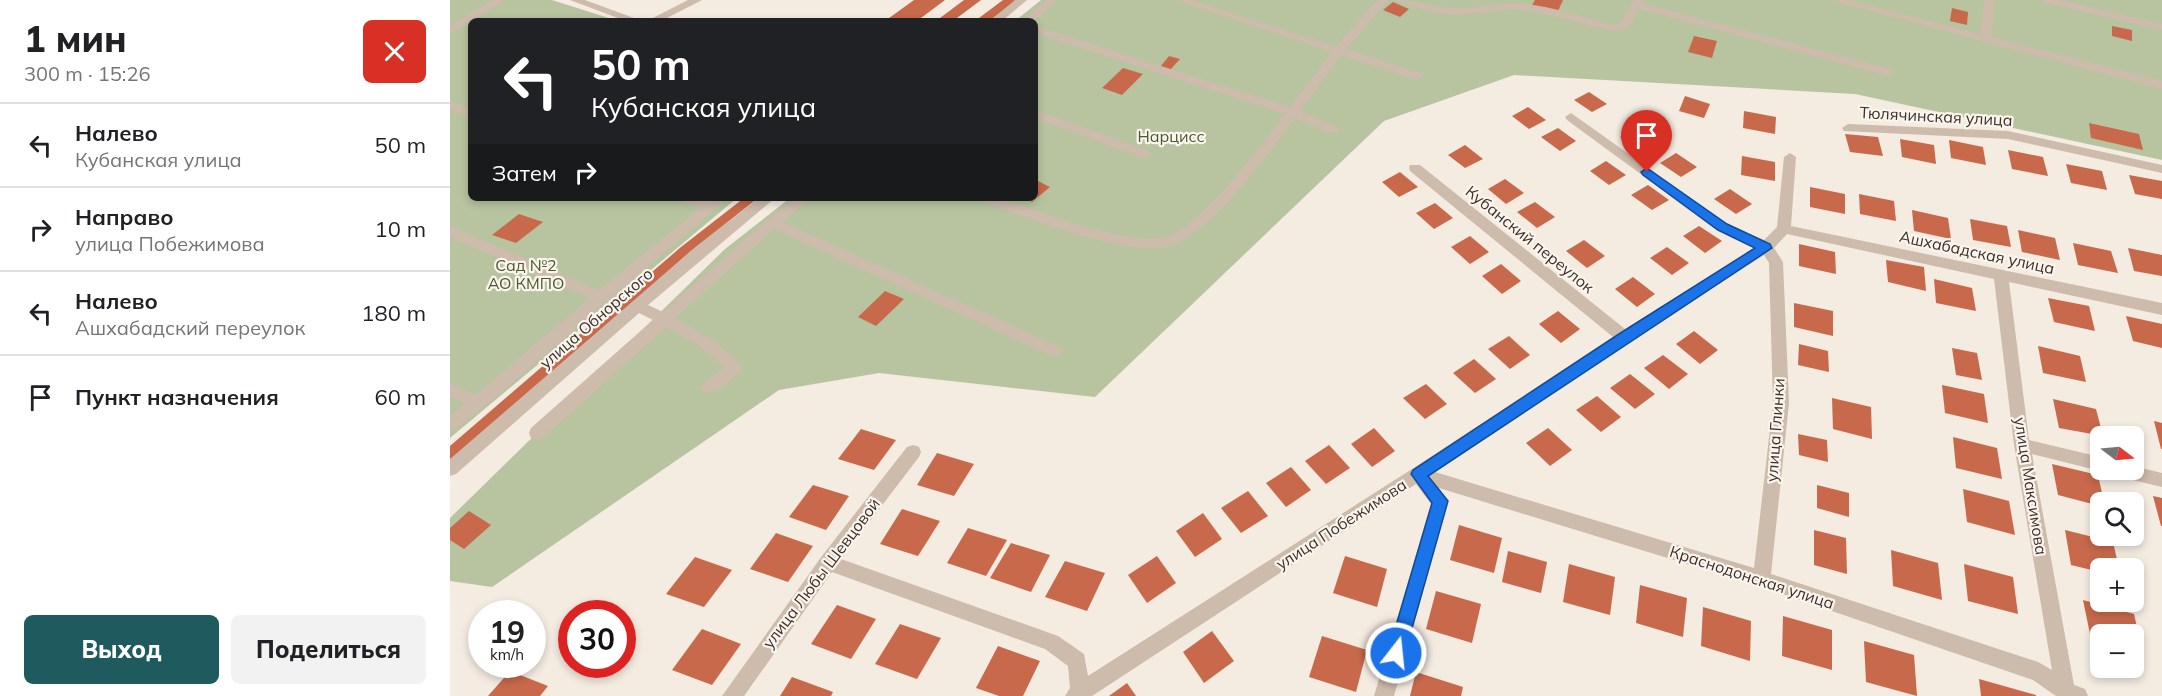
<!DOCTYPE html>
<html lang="ru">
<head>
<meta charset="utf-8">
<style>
  body { margin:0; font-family:Mulish,sans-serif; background:#f2f2f2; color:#202124; height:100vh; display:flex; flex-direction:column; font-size:22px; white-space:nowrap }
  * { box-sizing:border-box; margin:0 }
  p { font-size:20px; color:#757577 }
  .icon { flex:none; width:33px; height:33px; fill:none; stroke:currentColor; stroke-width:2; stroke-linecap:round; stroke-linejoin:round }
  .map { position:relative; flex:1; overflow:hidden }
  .drawer { display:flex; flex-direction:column; background:#fff; width:450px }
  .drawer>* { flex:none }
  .banner { position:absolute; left:18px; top:18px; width:570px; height:183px; border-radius:9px; box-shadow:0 3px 9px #0003; background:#202124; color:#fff; overflow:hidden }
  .needle { width:39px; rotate:106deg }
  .controls { position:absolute; left:1640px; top:426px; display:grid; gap:12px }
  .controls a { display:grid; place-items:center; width:54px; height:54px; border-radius:9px; background:#fff; box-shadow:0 3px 9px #0003; font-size:30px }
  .speed { position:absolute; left:18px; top:600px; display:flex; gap:12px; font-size:30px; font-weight:700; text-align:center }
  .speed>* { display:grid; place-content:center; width:78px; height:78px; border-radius:50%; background:#fff; box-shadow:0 3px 9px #0003; line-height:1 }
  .speed small { font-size:15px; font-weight:400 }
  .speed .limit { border:9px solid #d22; background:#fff; color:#111 }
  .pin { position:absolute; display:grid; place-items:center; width:51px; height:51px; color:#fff; margin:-62px -26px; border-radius:50% 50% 50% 0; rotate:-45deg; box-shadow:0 0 6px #0007 }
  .pin .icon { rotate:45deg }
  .me { position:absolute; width:66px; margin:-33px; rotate:16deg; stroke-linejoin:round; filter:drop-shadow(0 0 4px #0008) }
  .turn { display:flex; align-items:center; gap:21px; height:126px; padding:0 24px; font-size:27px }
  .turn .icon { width:78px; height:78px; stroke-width:2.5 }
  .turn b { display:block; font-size:42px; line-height:51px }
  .then { display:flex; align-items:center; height:57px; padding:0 24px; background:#0003; gap:12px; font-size:22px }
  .round { display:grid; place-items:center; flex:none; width:63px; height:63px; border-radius:9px; background:#f2f2f2 }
  .overview { display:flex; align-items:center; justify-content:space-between; height:102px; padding:0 24px }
  h1 { font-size:36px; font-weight:800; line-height:45px }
  .primary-button { display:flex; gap:12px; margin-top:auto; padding:12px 24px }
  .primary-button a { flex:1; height:69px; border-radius:9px; background:#1f5a5e; color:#fff; font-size:24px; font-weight:800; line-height:69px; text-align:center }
  .primary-button a+a { background:#f2f2f2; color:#202124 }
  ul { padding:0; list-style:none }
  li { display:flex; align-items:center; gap:18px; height:84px; padding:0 24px; border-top:2px solid #e0e0e0 }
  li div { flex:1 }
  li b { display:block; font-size:22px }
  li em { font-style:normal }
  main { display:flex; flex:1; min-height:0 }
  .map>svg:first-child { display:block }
  .green { fill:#b8c4a0 }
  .building { fill:#c8694b }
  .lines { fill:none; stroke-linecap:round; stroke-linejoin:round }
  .minor { fill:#cdbbac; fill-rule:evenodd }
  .route { fill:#1a73e8; stroke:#114b97; stroke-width:1.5 }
  .labels { text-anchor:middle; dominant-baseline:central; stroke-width:4.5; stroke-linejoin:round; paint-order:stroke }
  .street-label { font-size:16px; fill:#3b302b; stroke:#fbf5ee }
  .park-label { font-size:16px; fill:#4a5a2e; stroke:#fbf5ee }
</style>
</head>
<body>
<main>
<section class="drawer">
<div class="overview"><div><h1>1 мин</h1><p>300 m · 15:26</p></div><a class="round" style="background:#d93025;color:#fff"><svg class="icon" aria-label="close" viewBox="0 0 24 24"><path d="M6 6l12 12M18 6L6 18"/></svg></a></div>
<ul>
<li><svg class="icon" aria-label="left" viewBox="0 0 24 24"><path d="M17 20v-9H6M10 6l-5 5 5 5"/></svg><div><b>Налево</b><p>Кубанская улица</p></div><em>50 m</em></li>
<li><svg class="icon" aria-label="right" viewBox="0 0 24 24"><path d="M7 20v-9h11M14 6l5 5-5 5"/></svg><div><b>Направо</b><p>улица Побежимова</p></div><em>10 m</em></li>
<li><svg class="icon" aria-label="left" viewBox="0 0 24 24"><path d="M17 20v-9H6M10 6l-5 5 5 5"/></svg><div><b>Налево</b><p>Ашхабадский переулок</p></div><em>180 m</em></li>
<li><svg class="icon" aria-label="arrive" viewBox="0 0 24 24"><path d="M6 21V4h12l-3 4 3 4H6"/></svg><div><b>Пункт назначения</b></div><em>60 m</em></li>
</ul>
<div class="primary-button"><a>Выход</a><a>Поделиться</a></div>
</section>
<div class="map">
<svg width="1712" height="696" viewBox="0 0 1712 696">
  <rect width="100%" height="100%" fill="#f4ebe1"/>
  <g class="green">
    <path d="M0,0H102L168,21H21V198H287L0,438Z"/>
    <path d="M591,0H1712V160L1405,94L1064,75L934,121L645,397L429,373L329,390L42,587L0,581V518L275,249L340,198H585V21H565Z"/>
  </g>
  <g class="building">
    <path d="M464,0H495L467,21H435Z"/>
    <path d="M514,0H531L503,21H486Z"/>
    <path d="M553,0H567L539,21H525Z"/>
    <path d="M1085,0H1113L1108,11L1082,5Z"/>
    <path d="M943,2L959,9L950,17L933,10Z"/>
    <path d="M1502,8L1518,12L1517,25L1500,21Z"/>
    <path d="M1662,26L1682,30V41L1662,36Z"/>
    <path d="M1244,36L1267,41L1262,58L1238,52Z"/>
    <path d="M719,56L730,59L720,70L710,67Z"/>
    <path d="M673,68L693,74L672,95L652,88Z"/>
    <path d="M1139,92L1157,104L1142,112L1124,100Z"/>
    <path d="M1235,96L1260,104L1254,118L1229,111Z"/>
    <path d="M1078,107L1096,120L1079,129L1062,116Z"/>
    <path d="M1294,111L1326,117L1325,134L1293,128Z"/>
    <path d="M1639,123L1689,134L1693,150L1641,138Z"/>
    <path d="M1108,128L1126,141L1110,151L1091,137Z"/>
    <path d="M1186,128L1206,141L1190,150L1170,137Z"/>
    <path d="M1395,134L1428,137L1433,156L1400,152Z"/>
    <path d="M1450,139L1484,145L1486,164L1452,157Z"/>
    <path d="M1499,140L1533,147L1536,165L1501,158Z"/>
    <path d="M1015,145L1033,159L1015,168L998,155Z"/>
    <path d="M1558,150L1593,157L1598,176L1562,169Z"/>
    <path d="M1226,153L1247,167L1231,177L1210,163Z"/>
    <path d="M1292,156L1325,162V181L1291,175Z"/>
    <path d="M1156,161L1176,175L1159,185L1140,171Z"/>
    <path d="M1616,164L1652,171L1657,190L1621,183Z"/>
    <path d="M950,172L968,187L949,197L932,182Z"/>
    <path d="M1679,175L1712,181V199L1685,194Z"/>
    <path d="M1055,179L1074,193L1056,204L1038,189Z"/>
    <path d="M586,180L600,187L582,202L574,198H585Z"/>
    <path d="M1198,185L1219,200L1202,210L1181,195Z"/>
    <path d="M1360,187L1395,194V214L1360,207Z"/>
    <path d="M1280,189L1302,204L1286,214L1264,199Z"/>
    <path d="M1409,194L1444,201L1446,221L1410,214Z"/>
    <path d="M294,198H308L241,251L0,461V446L231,247Z"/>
    <path d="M1085,202L1105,217L1087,228L1067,212Z"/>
    <path d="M985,203L1003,218L984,229L966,213Z"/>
    <path d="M1462,210L1498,218L1501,239L1464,231Z"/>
    <path d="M69,214L93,222L66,243L42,235Z"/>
    <path d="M1520,219L1557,226L1561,247L1523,240Z"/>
    <path d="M1249,226L1272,241L1255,253L1233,236Z"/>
    <path d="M1568,230L1605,238L1610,260L1572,252Z"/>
    <path d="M1020,236L1039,252L1020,264L1001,247Z"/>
    <path d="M1134,240L1155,256L1137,268L1116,251Z"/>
    <path d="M1623,243L1661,251L1668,273L1628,265Z"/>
    <path d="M1349,244L1385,252L1386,274L1349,266Z"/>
    <path d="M1217,247L1239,263L1222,275L1200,258Z"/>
    <path d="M1678,248L1712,255V276L1684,271Z"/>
    <path d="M1436,260L1474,267L1476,291L1438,282Z"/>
    <path d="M1051,264L1071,281L1052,294L1032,276Z"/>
    <path d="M1183,277L1205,294L1187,307L1165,289Z"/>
    <path d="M1484,279L1522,288L1526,311L1486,303Z"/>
    <path d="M435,291L454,299L426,326L408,317Z"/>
    <path d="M1598,298L1639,306L1645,331L1604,322Z"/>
    <path d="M1344,303L1383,311V336L1344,327Z"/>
    <path d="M1108,311L1130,329L1111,343L1089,324Z"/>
    <path d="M1676,316L1712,324V348L1683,341Z"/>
    <path d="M1244,331L1268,350L1250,364L1226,344Z"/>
    <path d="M1059,336L1080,355L1060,369L1038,349Z"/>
    <path d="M1349,344L1378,351L1379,372L1348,365Z"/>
    <path d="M1588,346L1630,356L1636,382L1593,373Z"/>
    <path d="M1502,348L1527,353L1532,380L1506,375Z"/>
    <path d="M1213,355L1238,374L1219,389L1194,368Z"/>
    <path d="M1024,359L1046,379L1025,393L1003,373Z"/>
    <path d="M1180,374L1205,394L1185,409L1160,388Z"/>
    <path d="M976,384L997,404L975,419L953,398Z"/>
    <path d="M1492,385L1534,394L1538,423L1495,413Z"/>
    <path d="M1147,396L1171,417L1151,432L1126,410Z"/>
    <path d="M1382,398L1421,407L1422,439L1383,429Z"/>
    <path d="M1603,399L1646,409L1653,436L1609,428Z"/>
    <path d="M1704,421L1712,423V449H1711Z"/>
    <path d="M924,428L945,451L922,467L901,444Z"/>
    <path d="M1098,428L1122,450L1100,466L1076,443Z"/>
    <path d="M411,429L446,440L424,470L388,459Z"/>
    <path d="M1348,434L1377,440L1378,462L1349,455Z"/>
    <path d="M1503,437L1547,448L1552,479L1506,468Z"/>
    <path d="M879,445L900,468L876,484L855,461Z"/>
    <path d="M487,453L524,464L504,496L467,485Z"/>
    <path d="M1602,464L1648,475L1654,502H1650V506L1608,495Z"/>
    <path d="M841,467L861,490L836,507L816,483Z"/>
    <path d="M363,485L399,496L376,530L339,517Z"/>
    <path d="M1367,485L1399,493V517L1367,508Z"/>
    <path d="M1513,489L1559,501L1565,535L1517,522Z"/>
    <path d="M798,491L818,516L791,533L771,508Z"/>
    <path d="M1703,496L1712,498V526H1711Z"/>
    <path d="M452,509L490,521L468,556L430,544Z"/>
    <path d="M19,511L41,525L14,549L0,540V528Z"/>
    <path d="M753,513L772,539L745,557L726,531Z"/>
    <path d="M1009,525L1052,538L1044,573L1000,560Z"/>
    <path d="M518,528L557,540L536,576L497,563Z"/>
    <path d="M1364,530L1396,538L1397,574L1364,565Z"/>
    <path d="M1615,530L1663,542L1669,568H1650V572L1621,565Z"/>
    <path d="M326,533L363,546L338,582L300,569Z"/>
    <path d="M561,543L600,555L581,592L540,578Z"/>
    <path d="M1441,550L1488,563L1492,600L1443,586Z"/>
    <path d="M1058,551L1097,562L1091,593L1052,582Z"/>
    <path d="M707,556L726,583L697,603L678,575Z"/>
    <path d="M895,556L937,569L927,607L883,593Z"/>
    <path d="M245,557L282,570L254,607L216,594Z"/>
    <path d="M615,561L655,573L637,611L595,597Z"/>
    <path d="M1119,564L1165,577L1160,615L1113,602Z"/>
    <path d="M1514,564L1563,577L1568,614L1518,601Z"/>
    <path d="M1190,585L1237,598L1233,637L1186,623Z"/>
    <path d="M986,591L1031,604L1022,643L976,629Z"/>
    <path d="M1633,600L1684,614L1693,653L1683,650V634H1650V641L1641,639Z"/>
    <path d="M387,605L426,619L401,659L361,644Z"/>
    <path d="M1253,607L1301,621L1300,661L1251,646Z"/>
    <path d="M1333,616L1382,630V670L1332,656Z"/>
    <path d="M450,624L491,638L467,679L425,664Z"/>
    <path d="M252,629L291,644L262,685L222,670Z"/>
    <path d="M762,631L784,661L754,683L733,652Z"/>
    <path d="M872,636L917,650L906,692L859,677Z"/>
    <path d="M1414,641L1464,655L1467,696L1416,682Z"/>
    <path d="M548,646L590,661L573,696H549L526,688Z"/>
    <path d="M60,671L98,686L90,696H38Z"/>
    <path d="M966,672L1013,687L1011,696H960Z"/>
    <path d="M342,677L383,692L381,696H330Z"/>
    <path d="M1529,679L1586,695V696H1531Z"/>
    <path d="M677,683L686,696H659Z"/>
  </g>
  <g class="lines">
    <g class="minor">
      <path d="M43,0H55L0,34V26Z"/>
      <path d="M120,0H135L192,21H176Z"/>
      <path d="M238,0H252L211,21H197Z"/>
      <path d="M565,0H577L552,21H540Z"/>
      <path d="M596,0H607L584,21H573Z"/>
      <path d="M725,0H741L886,46L927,0H938L896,49L971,73L973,76L967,80L891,55L850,111L888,127V133H880L845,118C816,156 766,228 722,245C685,260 571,216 532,201L530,198C561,198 589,213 619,222C647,230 683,242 714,237C747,232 814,142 835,114L585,33V26L840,107L882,52Z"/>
      <path d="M944,0C964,0 982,7 1003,8C1023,10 1043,2 1063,3C1096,4 1130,16 1162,25L1171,23L1184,0H1194L1192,3L1443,70L1445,72L1439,76L1189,9L1179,27L1162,31L1084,11L1061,9L1006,15L984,13Z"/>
      <path d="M1380,0H1398L1530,34L1535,0H1545L1541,37L1712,81V89Z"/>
      <path d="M1591,0H1610L1712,24V30L1592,2Z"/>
      <path d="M0,101L21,109V118L0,109Z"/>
      <path d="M585,110L699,151L701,154L695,158L691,157L585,118Z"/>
      <path d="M1121,113L1277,224L1314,240L1327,227L1334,157L1340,153L1346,157L1341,226L1712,303V315L1559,282L1579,440L1650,457V470H1654L1650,471L1582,454L1624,685L1635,689L1638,696H1606L1583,680L1312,587L989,488L998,502L944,696H924L981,504L966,484L642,696H615L620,688L618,666L595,649L382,572L294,696H272L372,556L457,447L463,445L469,447L471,452L469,457L391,559L608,636L634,654L638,676L962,469L1163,337L960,171L959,168L960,165H970L1175,329L1305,248L1267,230L1117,120L1115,117ZM1337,234L1544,279L1564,445L1602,670L1588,662L1321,574L1339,403L1333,262L1324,248ZM1314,255L1319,263L1323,403L1304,568L985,472L1179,341Z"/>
      <path d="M1398,124L1558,131L1712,165V173L1558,139L1394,131L1392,128Z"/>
      <path d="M230,198H250L258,201L262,198H278L33,408L0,432V416L14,404L0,396V383L25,395L140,298L0,237V226L149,290L250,208L232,201Z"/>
      <path d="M309,198H325L198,305L213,312L317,220L345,198H361L332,222L610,347L613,351L610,355H600L324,229L225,318L269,344L290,364L293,368L290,372C280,380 265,397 253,392L250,388L253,384L275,367L246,344L216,327L93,438L87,440L81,438L79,433L81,428L203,320L189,313L6,474L0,476V459L248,245Z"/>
      <path d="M1683,466L1712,473V487L1670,477L1664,475L1662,470H1683Z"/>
    </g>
  </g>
  <path class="route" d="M1197,168L1277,224L1320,244L1322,248L978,476L998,501L955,653L952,659L946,661L940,659L938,653L982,503L961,474L963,470L1169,334L1305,248L1268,230L1193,175L1191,172Z"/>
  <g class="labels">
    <g class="street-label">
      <text transform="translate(1486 116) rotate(3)">Тюлячинская улица</text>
      <text transform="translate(1080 239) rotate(39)">Кубанский переулок</text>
      <text transform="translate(1527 252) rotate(12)">Ашхабадская улица</text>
      <text transform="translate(146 318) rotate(-41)">улица Обнорского</text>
      <text transform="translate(1325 430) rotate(-86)">улица Глинки</text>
      <text transform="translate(1581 486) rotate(81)">улица Максимова</text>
      <text transform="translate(891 524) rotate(-33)">улица Побежимова</text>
      <text transform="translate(371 573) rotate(-53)">улица Любы Шевцовой</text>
      <text transform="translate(1302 577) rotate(18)">Краснодонская улица</text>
    </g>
    <g class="park-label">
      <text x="721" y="136">Нарцисс</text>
      <text x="76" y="265">Сад №2<tspan x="76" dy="18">АО КМПО</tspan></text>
    </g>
  </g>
</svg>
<div class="controls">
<a><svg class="needle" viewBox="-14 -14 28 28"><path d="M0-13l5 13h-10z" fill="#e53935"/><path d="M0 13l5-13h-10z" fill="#757577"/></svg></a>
<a><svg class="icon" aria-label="search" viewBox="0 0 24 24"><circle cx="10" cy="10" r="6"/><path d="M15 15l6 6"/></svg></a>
<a>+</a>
<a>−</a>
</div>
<div class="speed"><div>19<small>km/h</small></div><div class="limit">30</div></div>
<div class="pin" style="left:1197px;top:172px;background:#d93025"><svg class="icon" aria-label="arrive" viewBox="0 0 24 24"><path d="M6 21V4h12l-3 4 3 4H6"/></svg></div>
<svg class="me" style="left:946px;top:653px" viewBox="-20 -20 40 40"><circle r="17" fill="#1a73e8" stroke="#fff" stroke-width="3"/><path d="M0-11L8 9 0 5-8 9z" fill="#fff"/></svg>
<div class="banner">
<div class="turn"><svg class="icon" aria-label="left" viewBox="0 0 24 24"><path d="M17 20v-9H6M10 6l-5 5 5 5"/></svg><div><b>50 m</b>Кубанская улица</div></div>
<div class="then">Затем<svg class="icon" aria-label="right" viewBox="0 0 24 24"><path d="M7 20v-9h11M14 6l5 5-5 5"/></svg></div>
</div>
</div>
</main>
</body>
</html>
